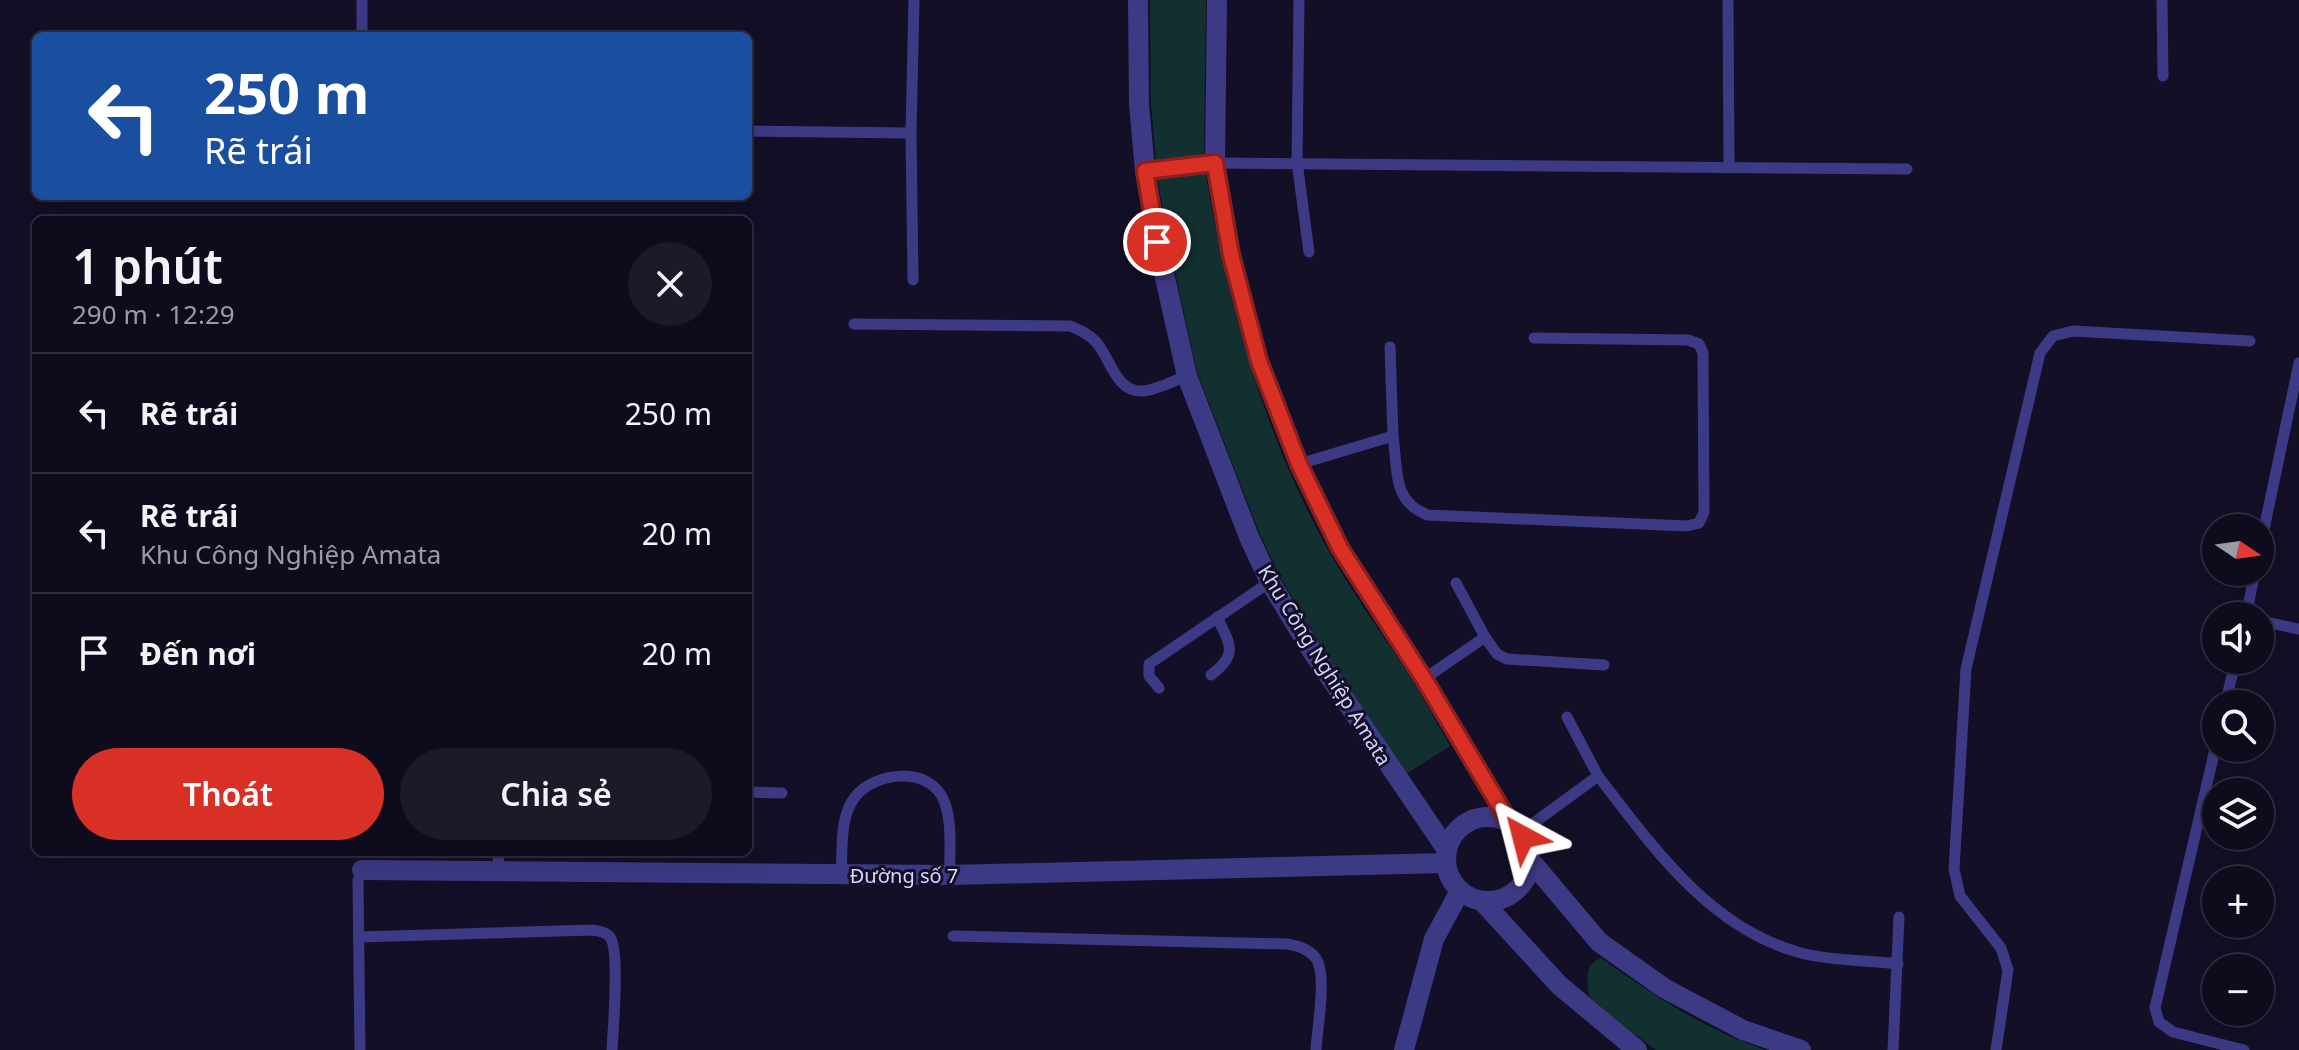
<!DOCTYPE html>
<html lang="vi">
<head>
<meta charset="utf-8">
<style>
  body { margin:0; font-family:"Noto Sans",sans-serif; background:#1c1929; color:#f1f3f6; height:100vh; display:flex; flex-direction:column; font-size:30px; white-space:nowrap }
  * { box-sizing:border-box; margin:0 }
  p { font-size:26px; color:#9b9ba3 }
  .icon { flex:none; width:44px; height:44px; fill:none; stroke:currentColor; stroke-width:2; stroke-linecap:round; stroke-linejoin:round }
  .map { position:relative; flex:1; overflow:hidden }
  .sheet { position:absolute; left:32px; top:216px; width:720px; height:640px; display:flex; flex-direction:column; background:#0e0b1c; border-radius:12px; box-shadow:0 8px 32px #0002,0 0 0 2px #2e2b3b }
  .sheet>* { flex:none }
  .hud { position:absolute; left:32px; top:32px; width:720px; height:168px; border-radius:12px; box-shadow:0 8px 32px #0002,0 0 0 2px #2e2b3b; background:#1a4fa0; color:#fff; overflow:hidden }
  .needle { width:52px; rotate:103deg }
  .buttons { position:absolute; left:2202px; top:514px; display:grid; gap:16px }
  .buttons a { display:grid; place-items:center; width:72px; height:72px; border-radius:50%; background:#0e0b1c; box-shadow:0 8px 32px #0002,0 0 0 2px #2e2b3b; font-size:40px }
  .pin { position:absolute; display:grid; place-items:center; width:68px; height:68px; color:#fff; margin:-34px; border:4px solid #fff; border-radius:50%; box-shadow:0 2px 8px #0007 }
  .me { position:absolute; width:88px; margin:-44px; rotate:322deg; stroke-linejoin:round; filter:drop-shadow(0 0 6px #0008) }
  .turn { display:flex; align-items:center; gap:28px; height:168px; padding:0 40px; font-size:36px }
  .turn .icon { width:104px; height:104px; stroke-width:2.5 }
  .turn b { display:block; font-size:56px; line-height:68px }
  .round { display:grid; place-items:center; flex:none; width:84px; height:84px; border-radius:42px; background:#1c1929 }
  .headline { display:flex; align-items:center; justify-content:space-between; height:136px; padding:0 40px }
  h1 { font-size:48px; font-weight:600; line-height:60px }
  .primary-button { display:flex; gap:16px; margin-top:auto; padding:16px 40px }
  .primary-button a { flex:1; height:92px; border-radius:48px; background:#d93025; color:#fff; font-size:32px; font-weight:600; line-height:92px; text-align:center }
  .primary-button a+a { background:#1c1929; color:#f1f3f6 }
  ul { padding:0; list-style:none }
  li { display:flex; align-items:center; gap:24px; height:120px; padding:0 40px; border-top:2px solid #2e2b3b }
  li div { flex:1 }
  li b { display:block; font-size:30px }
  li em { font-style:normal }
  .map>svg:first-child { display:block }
  .green { fill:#12302f }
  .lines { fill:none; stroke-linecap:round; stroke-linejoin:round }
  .service { stroke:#3d3a85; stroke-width:11 }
  .minor { stroke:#3d3a85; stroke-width:20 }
  .tertiary { stroke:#3d3a85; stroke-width:20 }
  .route-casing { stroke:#8d1f18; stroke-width:20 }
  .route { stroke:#d93025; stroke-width:14 }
  .labels { text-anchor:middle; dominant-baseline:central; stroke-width:6; stroke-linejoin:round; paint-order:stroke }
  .street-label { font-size:20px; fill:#d9d4ff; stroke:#130f26 }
</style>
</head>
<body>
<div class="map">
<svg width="2299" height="1050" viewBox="0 0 2299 1050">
  <rect width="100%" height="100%" fill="#130f26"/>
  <g class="green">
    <path d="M1150,0H1206L1204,157L1156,163L1151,103Z"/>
    <path d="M1205,170C1228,304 1264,437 1331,555C1356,599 1387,640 1414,683C1426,703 1438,725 1450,746L1406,774L1322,647L1279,575L1259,532L1197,372L1168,240L1157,176Z"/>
    <path d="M1601,958C1653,995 1705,1030 1766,1050H1656L1621,1024L1589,996C1587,981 1584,963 1601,958Z"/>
  </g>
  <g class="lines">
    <g class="service">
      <path d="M362,0V36"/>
      <path d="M1299,0L1297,162L1309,252"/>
      <path d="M1728,0L1729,167"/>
      <path d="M2162,0L2163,76"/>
      <path d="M748,131L911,133L914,0"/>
      <path d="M911,133L913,280"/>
      <path d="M1215,163L1907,169"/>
      <path d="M854,324L1070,326C1080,330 1089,334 1097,343C1111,360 1116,393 1144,391C1158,389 1173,381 1187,376"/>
      <path d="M1390,347L1393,436"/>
      <path d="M1299,464L1393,436C1398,470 1392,502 1428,515L1687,526L1699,523L1704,512L1703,353L1699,344L1688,340L1534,338"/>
      <path d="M2260,548L2299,363"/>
      <path d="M2246,616L2255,572"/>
      <path d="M2260,621L2299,629"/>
      <path d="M1485,637L1497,654L1507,659L1604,665"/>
      <path d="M1211,675C1239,654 1230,645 1217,617"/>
      <path d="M1424,679L1485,637L1456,583"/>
      <path d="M1159,688L1149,676V664L1270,582"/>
      <path d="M2225,704L2236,660"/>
      <path d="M1567,717L1598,776"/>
      <path d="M2216,745L2155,1008L2159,1022L2173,1032L2244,1050"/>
      <path d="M748,792L782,793"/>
      <path d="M1520,833L1598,776C1653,847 1709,928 1801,953C1831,961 1866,960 1898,964"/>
      <path d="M498,852L499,871"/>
      <path d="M841,875C843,850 839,817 855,797C875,771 931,766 944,801C953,823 949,852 950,875"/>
      <path d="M953,936L1287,944C1298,946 1307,948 1315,957C1328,973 1317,1028 1316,1050"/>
      <path d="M359,937L593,930C599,931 606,932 610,937C620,950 613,1030 612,1050"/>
      <path d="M360,1050L358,881L362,870"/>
      <path d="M1893,1050L1899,917"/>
      <path d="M1996,1050L2008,970L2001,948L1960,896L1954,869L1966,669L2040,353L2053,336L2073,331L2250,341"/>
    </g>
    <g class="minor">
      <path d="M362,870L950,875L1446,863"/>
      <path d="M1404,1050L1434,939L1460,891"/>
    </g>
    <g class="tertiary">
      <path d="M1138,0L1139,104L1145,171L1157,242L1187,376L1249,537L1270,582L1312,651L1447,850"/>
      <path d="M1217,0L1215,163L1231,255L1259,361L1299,464L1340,548L1424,679L1510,823"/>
      <path d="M1145,171L1215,163"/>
      <circle cx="1488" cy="859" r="42"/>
      <path d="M1530,860L1599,942L1664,988L1743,1030L1801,1050"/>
      <path d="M1482,901L1559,985L1637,1050"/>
    </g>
  </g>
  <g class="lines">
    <defs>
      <path id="route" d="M1157,242L1145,171L1215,163L1231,255L1259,361L1299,464L1340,548L1424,679L1510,823L1523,837"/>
    </defs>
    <use href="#route" class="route-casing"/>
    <use href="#route" class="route"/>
  </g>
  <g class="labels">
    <g class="street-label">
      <text transform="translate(1325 665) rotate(58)">Khu Công Nghiệp Amata</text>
      <text x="904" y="875">Đường số 7</text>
    </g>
  </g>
</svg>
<div class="buttons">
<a><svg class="needle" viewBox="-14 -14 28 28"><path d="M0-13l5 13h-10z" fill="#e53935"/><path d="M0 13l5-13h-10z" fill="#9b9ba3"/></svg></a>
<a><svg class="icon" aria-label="sound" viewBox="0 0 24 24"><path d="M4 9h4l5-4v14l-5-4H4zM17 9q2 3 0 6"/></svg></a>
<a><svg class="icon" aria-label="search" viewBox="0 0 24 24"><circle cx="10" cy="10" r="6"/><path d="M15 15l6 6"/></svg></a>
<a><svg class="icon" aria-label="layers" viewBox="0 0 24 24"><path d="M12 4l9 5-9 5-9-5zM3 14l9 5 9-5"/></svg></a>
<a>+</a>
<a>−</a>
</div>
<div class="pin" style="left:1157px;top:242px;background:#d93025"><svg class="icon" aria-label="arrive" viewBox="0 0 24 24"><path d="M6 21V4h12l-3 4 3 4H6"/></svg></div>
<svg class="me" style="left:1523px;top:837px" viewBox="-20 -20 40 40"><path d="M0-17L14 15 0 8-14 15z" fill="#d93025" stroke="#fff" stroke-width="4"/></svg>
<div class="hud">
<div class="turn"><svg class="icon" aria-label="left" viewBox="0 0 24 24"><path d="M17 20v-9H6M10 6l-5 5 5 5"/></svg><div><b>250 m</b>Rẽ trái</div></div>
</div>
<section class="sheet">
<div class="headline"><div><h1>1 phút</h1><p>290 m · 12:29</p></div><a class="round"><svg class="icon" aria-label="close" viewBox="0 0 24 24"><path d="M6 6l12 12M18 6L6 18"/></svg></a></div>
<ul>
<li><svg class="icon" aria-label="left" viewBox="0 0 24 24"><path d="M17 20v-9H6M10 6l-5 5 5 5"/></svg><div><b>Rẽ trái</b></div><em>250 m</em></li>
<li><svg class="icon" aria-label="left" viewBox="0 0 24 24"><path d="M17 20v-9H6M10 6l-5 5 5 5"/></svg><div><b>Rẽ trái</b><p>Khu Công Nghiệp Amata</p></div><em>20 m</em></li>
<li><svg class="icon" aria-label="arrive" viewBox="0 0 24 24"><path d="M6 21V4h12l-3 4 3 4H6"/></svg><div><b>Đến nơi</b></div><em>20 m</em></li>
</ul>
<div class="primary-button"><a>Thoát</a><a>Chia sẻ</a></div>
</section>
</div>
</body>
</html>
